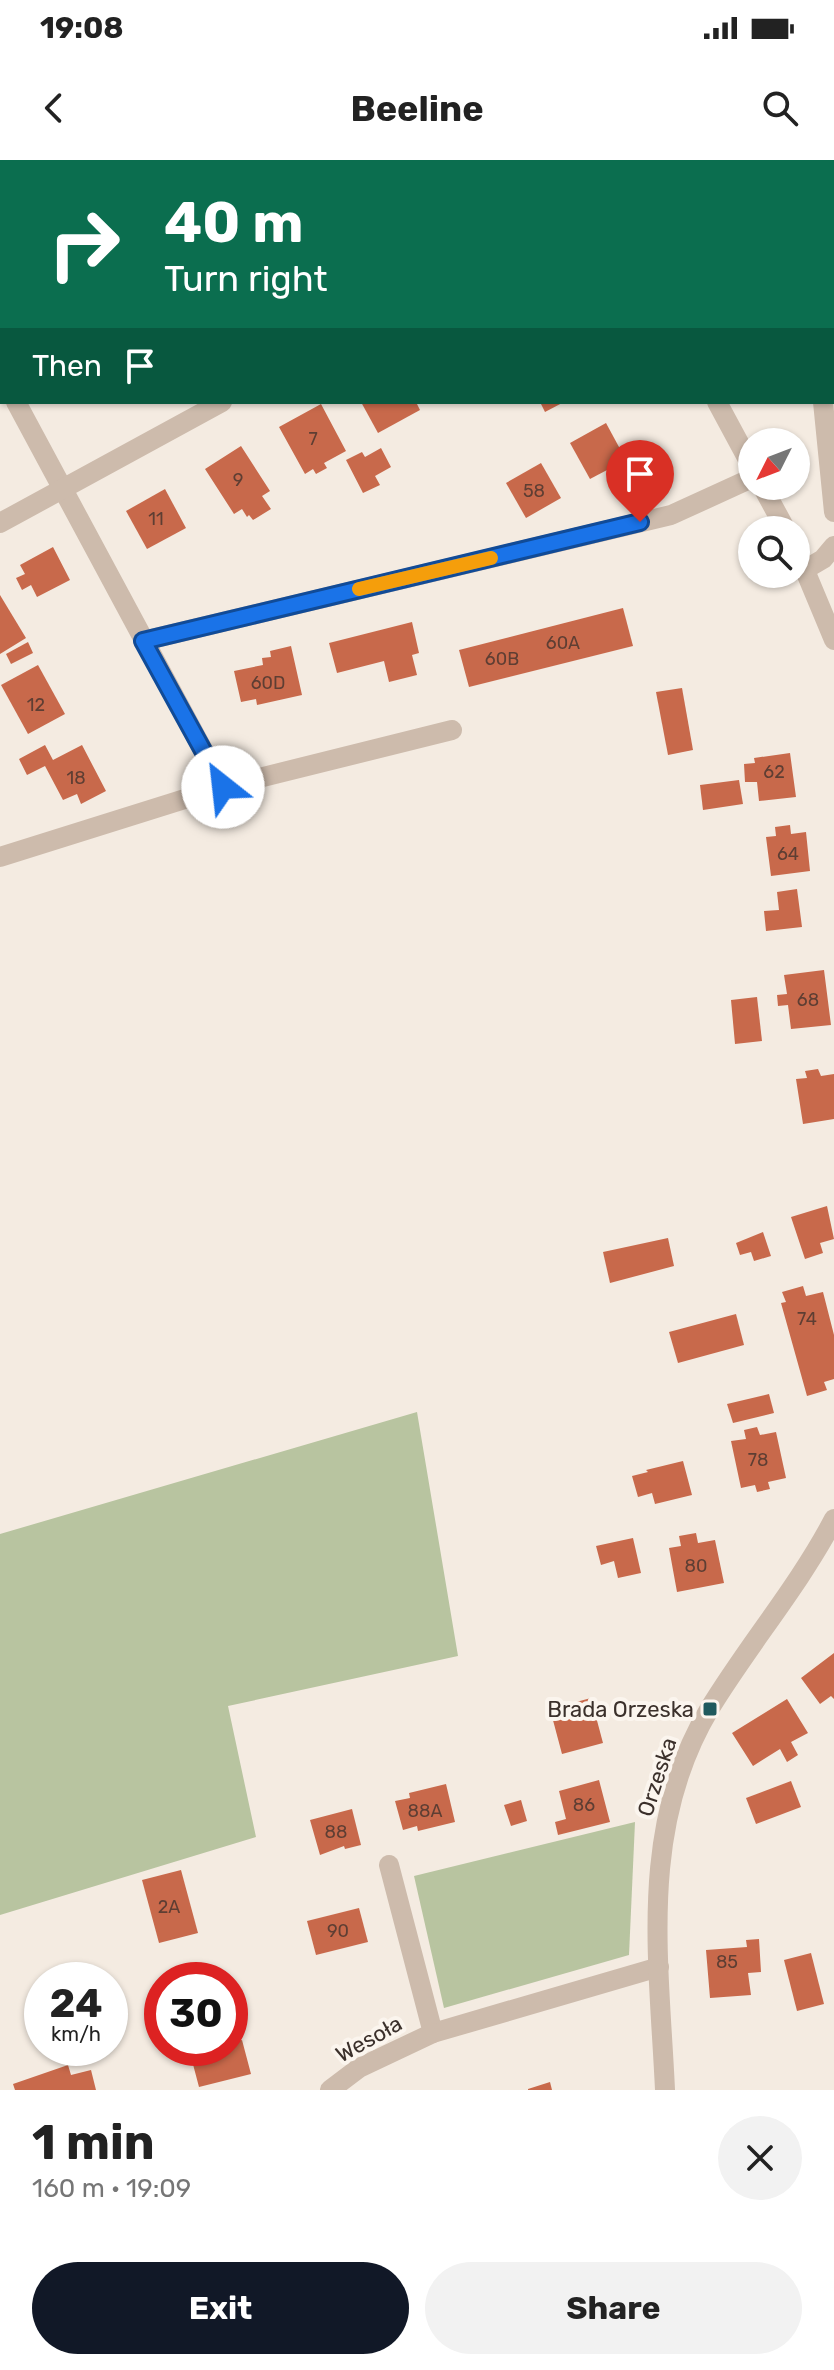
<!DOCTYPE html>
<html lang="en">
<head>
<meta charset="utf-8">
<style>
  body { margin:0; font-family:Rubik,sans-serif; background:#f2f2f2; color:#222; height:100vh; display:flex; flex-direction:column; font-size:30px; white-space:nowrap }
  * { box-sizing:border-box; margin:0 }
  p { font-size:26px; color:#767676 }
  .icon { flex:none; width:44px; height:44px; fill:none; stroke:currentColor; stroke-width:2; stroke-linecap:round; stroke-linejoin:round }
  .map { position:relative; height:1930px; overflow:hidden }
  .side { display:flex; flex-direction:column; background:#fff; flex:1 }
  .side>* { flex:none }
  .banner { position:absolute; left:0px; top:0px; width:834px; height:244px; box-shadow:0 2px 6px #0004; background:#0b6e4f; color:#fff; overflow:hidden }
  .needle { width:52px; rotate:228deg }
  .fabs { position:absolute; left:738px; top:268px; display:grid; gap:16px }
  .fabs a { display:grid; place-items:center; width:72px; height:72px; border-radius:50%; background:#fff; box-shadow:0 2px 6px #0004; font-size:40px }
  .speed { position:absolute; left:24px; top:1802px; display:flex; gap:16px; font-size:40px; font-weight:700; text-align:center }
  .speed>* { display:grid; place-content:center; width:104px; height:104px; border-radius:50%; background:#fff; box-shadow:0 2px 6px #0004; line-height:1 }
  .speed small { font-size:20px; font-weight:400 }
  .speed .limit { border:12px solid #d22; background:#fff; color:#111 }
  .pin { position:absolute; display:grid; place-items:center; width:68px; height:68px; color:#fff; margin:-82px -34px; border-radius:50% 50% 50% 0; rotate:-45deg; box-shadow:0 0 8px #0007 }
  .pin .icon { rotate:45deg }
  .me { position:absolute; width:88px; margin:-44px; rotate:331deg; stroke-linejoin:round; filter:drop-shadow(0 0 6px #0008) }
  .turn { display:flex; align-items:center; gap:28px; height:168px; padding:0 32px; font-size:36px }
  .turn .icon { width:104px; height:104px; stroke-width:2.5 }
  .turn b { display:block; font-size:56px; line-height:68px }
  .then { display:flex; align-items:center; height:76px; padding:0 32px; background:#0003; gap:16px; font-size:30px }
  .round { display:grid; place-items:center; flex:none; width:84px; height:84px; border-radius:42px; background:#f2f2f2 }
  .overview { display:flex; align-items:center; justify-content:space-between; height:136px; padding:0 32px }
  h1 { font-size:48px; font-weight:700; line-height:60px }
  .action { display:flex; gap:16px; margin-top:auto; padding:16px 32px }
  .action a { flex:1; height:92px; border-radius:48px; background:#111827; color:#fff; font-size:32px; font-weight:700; line-height:92px; text-align:center }
  .action a+a { background:#f2f2f2; color:#222 }
  .status { display:flex; justify-content:space-between; align-items:center; height:56px; padding:0 40px; background:#fff; direction:ltr }
  .status svg { height:22px; fill:currentColor }
  header { display:flex; justify-content:space-between; align-items:center; height:104px; padding:0 32px; background:#fff; font-size:36px; font-weight:700 }
  .map>svg:first-child { display:block }
  .green { fill:#b8c4a0 }
  .building { fill:#c8694b }
  .lines { fill:none; stroke-linecap:round; stroke-linejoin:round }
  .minor { stroke:#cdbbac; stroke-width:20 }
  .route-casing { stroke:#114b97; stroke-width:20 }
  .route { stroke:#1a73e8; stroke-width:14 }
  .slow { stroke:#f59e0b; stroke-width:14 }
  .poi-dot { fill:#1f5a5e; stroke:#fbf5ee; stroke-width:3 }
  .labels { text-anchor:middle; dominant-baseline:central; stroke-width:8; stroke-linejoin:round; paint-order:stroke }
  .number-label { font-size:18px; fill:#5e3e33 }
  .poi-label { font-size:22px; fill:#3b302b; stroke:#fbf5ee; text-anchor:end }
  .street-label { font-size:22px; fill:#3b302b; stroke:#fbf5ee }
</style>
</head>
<body>
<div class="status"><b>19:08</b><svg viewBox="0 0 49 12"><path d="M0 12V9h3v3zM5 12V6h3v6zM10 12V3h3v9zM15 12V0h3v12zM26 1h20v11H26zM47 4h2v5h-2z"/></svg></div>
<header><svg class="icon" aria-label="back" viewBox="0 0 24 24"><path d="M15 5l-7 7 7 7"/></svg>Beeline<svg class="icon" aria-label="search" viewBox="0 0 24 24"><circle cx="10" cy="10" r="6"/><path d="M15 15l6 6"/></svg></header>
<div class="map">
<svg width="834" height="1930" viewBox="0 0 834 1930">
  <rect width="100%" height="100%" fill="#f4ebe1"/>
  <g class="green">
    <path d="M417,1252L458,1496L228,1546L256,1677L0,1755V1374Z"/>
    <path d="M635,1662L629,1795L444,1848L414,1716Z"/>
  </g>
  <g class="building">
    <path d="M361,242H416L420,250L378,273Z"/>
    <path d="M540,242H564L545,252Z"/>
    <path d="M321,244L346,291L324,303L327,308L316,314L313,309L305,314L279,267Z"/>
    <path d="M606,263L626,300L590,319L570,283Z"/>
    <path d="M241,286L270,331L262,336L271,349L253,360L249,355L247,357L242,349L234,354L205,309Z"/>
    <path d="M381,288L391,307L375,316L380,325L363,333L346,300L362,292L365,297Z"/>
    <path d="M541,303L561,338L526,358L506,323Z"/>
    <path d="M165,329L186,368L147,389L126,351Z"/>
    <path d="M53,387L70,420L37,437L31,425L22,430L16,418L25,414L20,405Z"/>
    <path d="M0,435L26,478L0,494Z"/>
    <path d="M623,448L633,486L469,527L459,490Z"/>
    <path d="M412,462L419,493L412,495L417,515L389,522L384,501L337,513L329,483Z"/>
    <path d="M28,482L33,493L11,504L6,494Z"/>
    <path d="M291,486L302,535L257,545L256,539L241,542L234,511L263,505L262,498L271,497L270,491Z"/>
    <path d="M38,505L65,554L28,574L1,525Z"/>
    <path d="M682,528L693,590L668,595L656,532Z"/>
    <path d="M45,585L53,600L82,585L106,631L81,644L77,634L63,640L45,606L27,615L19,599Z"/>
    <path d="M790,593L796,637L759,641L757,622H745L744,604L755,603L754,598Z"/>
    <path d="M739,620L743,644L703,650L700,625Z"/>
    <path d="M790,665L791,674L806,672L810,711L771,716L766,677L776,676L775,667Z"/>
    <path d="M797,729L802,767L766,771L764,751L779,750L777,732Z"/>
    <path d="M824,810L831,865L791,869L788,845L778,846L777,835L787,834L784,815Z"/>
    <path d="M757,837L762,881L735,884L731,840Z"/>
    <path d="M818,909L821,916L834,914V959L803,964L796,919L807,918L805,911Z"/>
    <path d="M827,1046L834,1079L820,1083L823,1093L805,1099L791,1057Z"/>
    <path d="M763,1072L771,1096L754,1101L751,1092L740,1095L736,1083Z"/>
    <path d="M668,1078L674,1106L610,1123L603,1092Z"/>
    <path d="M803,1126L806,1136L823,1132L834,1175V1219L824,1222L827,1230L807,1236L781,1143L786,1142L782,1132Z"/>
    <path d="M736,1154L744,1185L678,1203L669,1172Z"/>
    <path d="M769,1234L774,1253L733,1263L727,1244Z"/>
    <path d="M757,1267L760,1275L776,1272L786,1318L768,1322L770,1329L757,1332L755,1325L741,1328L731,1281L746,1279L744,1270Z"/>
    <path d="M683,1301L692,1335L655,1344L652,1333L638,1337L632,1316L648,1312L646,1310Z"/>
    <path d="M696,1373L698,1383L715,1380L724,1423L677,1432L669,1388L681,1386L679,1376Z"/>
    <path d="M633,1378L641,1413L618,1418L614,1401L601,1405L596,1386Z"/>
    <path d="M834,1493V1539L831,1536L820,1544L801,1518Z"/>
    <path d="M591,1538L603,1583L562,1594L550,1549Z"/>
    <path d="M787,1539L808,1573L791,1582L798,1595L787,1602L780,1589L753,1606L732,1573Z"/>
    <path d="M599,1620L610,1662L558,1675L555,1662L566,1659L559,1631Z"/>
    <path d="M791,1621L801,1647L756,1664L746,1638Z"/>
    <path d="M446,1624L455,1662L418,1671L417,1666L403,1670L395,1641L410,1638L409,1633Z"/>
    <path d="M521,1640L527,1661L511,1666L504,1645Z"/>
    <path d="M352,1649L361,1685L345,1689L344,1686L320,1695L310,1660Z"/>
    <path d="M181,1710L198,1773L159,1783L142,1720Z"/>
    <path d="M359,1748L368,1782L316,1795L307,1761Z"/>
    <path d="M759,1779L761,1812L748,1813L751,1835L710,1838L706,1790L747,1787L746,1780Z"/>
    <path d="M811,1793L824,1844L797,1851L784,1800Z"/>
    <path d="M242,1880L251,1914L199,1927L190,1893L209,1888H230V1883Z"/>
    <path d="M68,1905L71,1915L91,1910L96,1930H15L13,1924Z"/>
    <path d="M550,1922L552,1930H528V1929Z"/>
  </g>
  <g class="lines">
    <g class="minor">
      <path d="M588,0L589,2"/>
      <path d="M621,0L624,2"/>
      <path d="M0,213L2,216"/>
      <path d="M16,242L223,627"/>
      <path d="M717,242L752,307"/>
      <path d="M823,242L834,352"/>
      <path d="M762,326L786,370"/>
      <path d="M0,363L222,242"/>
      <path d="M796,389L834,480"/>
      <path d="M806,409L823,399L834,386"/>
      <path d="M143,481L671,355L752,318"/>
      <path d="M0,697L223,627L452,570"/>
      <path d="M389,1705L433,1873L659,1807"/>
      <path d="M330,1930L359,1908L433,1873"/>
      <path d="M665,1930C659,1799 638,1667 710,1548C749,1484 799,1426 834,1359"/>
    </g>
  </g>
  <g class="lines">
    <defs>
      <path id="route" d="M223,627L143,481L640,362"/>
    </defs>
    <use href="#route" class="route-casing"/>
    <use href="#route" class="route"/>
    <path class="slow" d="M359,429L491,398"/>
  </g>
  <rect class="poi-dot" x="702" y="1541" width="16" height="16" rx="4"/>
  <g class="labels">
    <g class="number-label">
      <text x="313" y="279">7</text>
      <text x="238" y="320">9</text>
      <text x="534" y="331">58</text>
      <text x="156" y="359">11</text>
      <text x="563" y="483">60A</text>
      <text x="502" y="499">60B</text>
      <text x="268" y="523">60D</text>
      <text x="36" y="545">12</text>
      <text x="774" y="612">62</text>
      <text x="76" y="618">18</text>
      <text x="788" y="694">64</text>
      <text x="808" y="840">68</text>
      <text x="807" y="1159">74</text>
      <text x="758" y="1300">78</text>
      <text x="696" y="1406">80</text>
      <text x="584" y="1645">86</text>
      <text x="425" y="1651">88A</text>
      <text x="336" y="1672">88</text>
      <text x="169" y="1747">2A</text>
      <text x="338" y="1771">90</text>
      <text x="727" y="1802">85</text>
    </g>
    <g class="poi-label">
      <text x="694" y="1549">Brada Orzeska</text>
    </g>
    <g class="street-label">
      <text transform="translate(657 1617) rotate(-72)">Orzeska</text>
      <text transform="translate(369 1879) rotate(-29)">Wesoła</text>
    </g>
  </g>
</svg>
<div class="fabs">
<a><svg class="needle" viewBox="-14 -14 28 28"><path d="M0-13l5 13h-10z" fill="#e53935"/><path d="M0 13l5-13h-10z" fill="#767676"/></svg></a>
<a><svg class="icon" aria-label="search" viewBox="0 0 24 24"><circle cx="10" cy="10" r="6"/><path d="M15 15l6 6"/></svg></a>
</div>
<div class="speed"><div>24<small>km/h</small></div><div class="limit">30</div></div>
<div class="pin" style="left:640px;top:362px;background:#d93025"><svg class="icon" aria-label="arrive" viewBox="0 0 24 24"><path d="M6 21V4h12l-3 4 3 4H6"/></svg></div>
<svg class="me" style="left:223px;top:627px" viewBox="-20 -20 40 40"><circle r="19" fill="#fff"/><path d="M0-13L10 11 0 6-10 11z" fill="#1a73e8"/></svg>
<div class="banner">
<div class="turn"><svg class="icon" aria-label="right" viewBox="0 0 24 24"><path d="M7 20v-9h11M14 6l5 5-5 5"/></svg><div><b>40 m</b>Turn right</div></div>
<div class="then">Then<svg class="icon" aria-label="arrive" viewBox="0 0 24 24"><path d="M6 21V4h12l-3 4 3 4H6"/></svg></div>
</div>
</div>
<section class="side">
<div class="overview"><div><h1>1 min</h1><p>160 m · 19:09</p></div><a class="round"><svg class="icon" aria-label="close" viewBox="0 0 24 24"><path d="M6 6l12 12M18 6L6 18"/></svg></a></div>
<div class="action"><a>Exit</a><a>Share</a></div>
</section>
</body>
</html>
